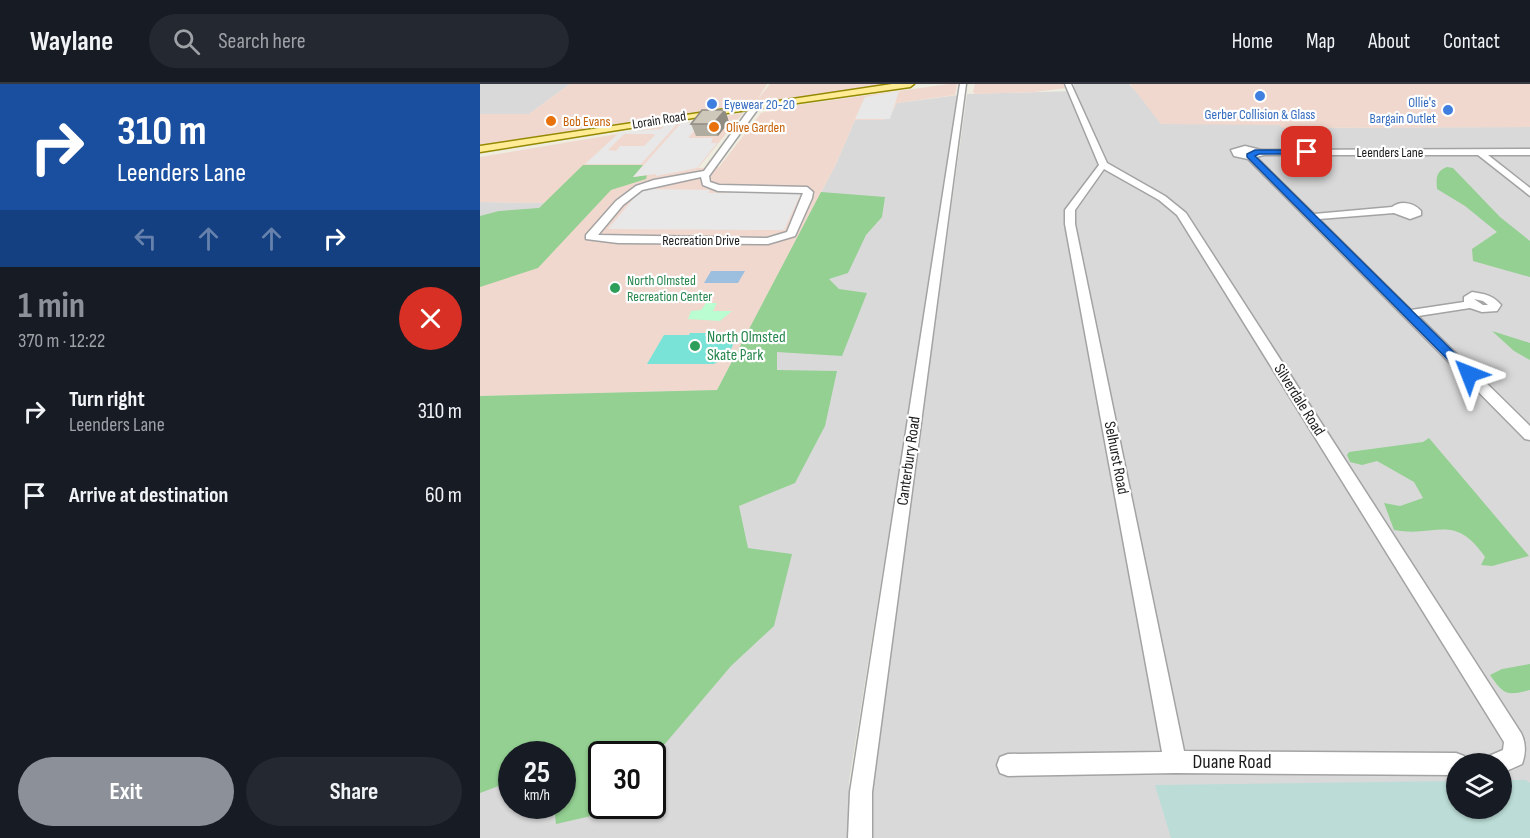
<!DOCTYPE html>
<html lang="en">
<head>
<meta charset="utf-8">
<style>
  body { margin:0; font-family:"Sofia Sans Condensed",sans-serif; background:#242831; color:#f1f3f6; height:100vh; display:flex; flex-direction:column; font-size:22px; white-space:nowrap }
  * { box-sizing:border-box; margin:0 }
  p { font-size:20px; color:#9ea1a6 }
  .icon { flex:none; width:33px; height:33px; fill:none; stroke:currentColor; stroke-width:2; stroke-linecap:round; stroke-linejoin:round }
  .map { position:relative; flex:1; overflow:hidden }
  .side { display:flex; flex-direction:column; background:#171b24; width:480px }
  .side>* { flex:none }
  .top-card { background:#1a4fa0; color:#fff; overflow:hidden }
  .fabs { position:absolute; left:966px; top:669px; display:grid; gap:12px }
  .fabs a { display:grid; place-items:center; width:66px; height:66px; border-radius:50%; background:#171b24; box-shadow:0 2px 4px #0004; font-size:30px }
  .speed { position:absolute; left:18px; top:657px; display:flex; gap:12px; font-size:30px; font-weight:700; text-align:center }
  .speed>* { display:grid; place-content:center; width:78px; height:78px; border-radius:50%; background:#171b24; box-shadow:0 2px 4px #0004; line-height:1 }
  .speed small { font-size:15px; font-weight:400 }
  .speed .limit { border:3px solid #111; border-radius:9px; background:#fff; color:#111 }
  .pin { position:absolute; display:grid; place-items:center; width:51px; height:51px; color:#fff; margin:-26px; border-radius:12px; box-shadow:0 3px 9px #0006 }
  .me { position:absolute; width:66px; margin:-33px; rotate:315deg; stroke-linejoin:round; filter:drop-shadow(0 0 4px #0008) }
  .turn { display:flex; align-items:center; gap:21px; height:126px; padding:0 18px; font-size:27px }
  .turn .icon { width:78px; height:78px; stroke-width:2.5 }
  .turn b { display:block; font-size:42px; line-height:51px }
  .lanes { display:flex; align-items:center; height:57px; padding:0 18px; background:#0003; justify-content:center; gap:30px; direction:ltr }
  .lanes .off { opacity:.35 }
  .round { display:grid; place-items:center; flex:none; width:63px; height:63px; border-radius:32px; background:#242831 }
  .head { display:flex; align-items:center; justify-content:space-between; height:102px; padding:0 18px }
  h1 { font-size:36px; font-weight:700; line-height:45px; color:#8c9099 }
  .button { display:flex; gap:12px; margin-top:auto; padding:12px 18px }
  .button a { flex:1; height:69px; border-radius:36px; background:#8c9099; color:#fff; font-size:24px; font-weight:700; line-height:69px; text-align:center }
  .button a+a { background:#242831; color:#f1f3f6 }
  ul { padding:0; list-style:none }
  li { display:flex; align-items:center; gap:18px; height:84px; padding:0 18px }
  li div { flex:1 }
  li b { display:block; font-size:22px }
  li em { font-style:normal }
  header { display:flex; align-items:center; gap:36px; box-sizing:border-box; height:84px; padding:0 30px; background:#171b24; border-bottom:2px solid #363941 }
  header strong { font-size:28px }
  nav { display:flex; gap:33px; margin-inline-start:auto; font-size:21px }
  .search { width:420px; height:54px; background:#242831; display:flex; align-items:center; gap:15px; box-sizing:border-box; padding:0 21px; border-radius:33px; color:#9ea1a6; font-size:22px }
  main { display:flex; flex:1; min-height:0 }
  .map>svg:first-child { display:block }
  .residential { fill:#dad9d9; fill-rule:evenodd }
  .commercial { fill:#f1d8ce }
  .forest { fill:#94d092 }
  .wetland { fill:#bcddd7 }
  .park { fill:#b9fdd0 }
  .pitch { fill:#78e3d6 }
  .parking { fill:#e8e8e8; fill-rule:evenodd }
  .water { fill:#9dbfdf }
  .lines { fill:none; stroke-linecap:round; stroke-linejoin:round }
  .minor-casing { stroke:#a3a3a3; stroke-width:3 }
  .major-casing { stroke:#948900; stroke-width:3 }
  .minor { fill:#fff; fill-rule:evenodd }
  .major { fill:#ffec95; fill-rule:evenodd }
  .wall { fill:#b1aca0 }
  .shaded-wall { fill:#908c82 }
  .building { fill:#cec8ba; stroke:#908c82; stroke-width:1.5 }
  .route { fill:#1a73e8; stroke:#114b97; stroke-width:1.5 }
  .shop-dot { fill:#3f7fe0; stroke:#fff; stroke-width:2 }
  .food-dot { fill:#e8710a; stroke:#fff; stroke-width:2 }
  .leisure-dot { fill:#2e9e5b; stroke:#fff; stroke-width:2 }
  .labels { text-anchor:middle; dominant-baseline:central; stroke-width:4.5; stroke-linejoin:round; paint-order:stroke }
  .far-shop-label { font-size:14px; fill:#366cbe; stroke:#fff; text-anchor:end }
  .far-street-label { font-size:14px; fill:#1c1c1c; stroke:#fff }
  .far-food-label { font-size:14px; fill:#c56008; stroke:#fff; text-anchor:start }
  .far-leisure-label { font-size:14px; fill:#27864d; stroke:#fff; text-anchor:start }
  .leisure-label { font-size:16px; fill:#27864d; stroke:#fff; text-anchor:start }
  .street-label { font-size:16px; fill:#1c1c1c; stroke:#fff }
  .near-street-label { font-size:20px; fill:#1c1c1c; stroke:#fff }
</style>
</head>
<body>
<header>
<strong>Waylane</strong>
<div class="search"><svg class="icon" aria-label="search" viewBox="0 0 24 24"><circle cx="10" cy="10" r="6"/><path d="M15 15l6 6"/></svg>Search here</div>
<nav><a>Home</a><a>Map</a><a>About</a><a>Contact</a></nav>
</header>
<main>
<section class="side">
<div class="top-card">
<div class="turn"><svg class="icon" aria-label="right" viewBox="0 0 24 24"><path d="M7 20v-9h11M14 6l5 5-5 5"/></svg><div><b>310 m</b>Leenders Lane</div></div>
<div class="lanes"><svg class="icon off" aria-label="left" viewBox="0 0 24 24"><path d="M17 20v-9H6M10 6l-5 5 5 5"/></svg><svg class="icon off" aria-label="ahead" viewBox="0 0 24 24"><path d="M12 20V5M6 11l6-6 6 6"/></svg><svg class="icon off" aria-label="ahead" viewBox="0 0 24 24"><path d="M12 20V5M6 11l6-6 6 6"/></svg><svg class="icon" aria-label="right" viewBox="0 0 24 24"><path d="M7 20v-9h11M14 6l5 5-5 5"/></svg></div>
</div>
<div class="head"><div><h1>1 min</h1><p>370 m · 12:22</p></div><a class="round" style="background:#d93025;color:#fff"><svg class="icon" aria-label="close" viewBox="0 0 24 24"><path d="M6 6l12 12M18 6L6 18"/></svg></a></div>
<ul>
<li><svg class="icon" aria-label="right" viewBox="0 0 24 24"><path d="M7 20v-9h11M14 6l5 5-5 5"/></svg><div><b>Turn right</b><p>Leenders Lane</p></div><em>310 m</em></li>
<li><svg class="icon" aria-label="arrive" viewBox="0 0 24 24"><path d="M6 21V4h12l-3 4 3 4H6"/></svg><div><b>Arrive at destination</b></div><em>60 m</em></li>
</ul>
<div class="button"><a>Exit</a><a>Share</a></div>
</section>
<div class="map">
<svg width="1050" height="754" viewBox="0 0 1050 754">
  <rect width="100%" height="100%" fill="#eeede0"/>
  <g class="residential">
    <path d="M0,0H90L49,30H0Z"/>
    <path d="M594,0H649L654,5L800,41L802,44L1050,43V754H388L392,694L487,10L594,7ZM976,680H1022V724H976Z"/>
    <path d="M479,11L369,698V754H0V312L237,306L355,82L375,36H403L410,32L417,19ZM32,670H82V722H32ZM122,670H172V722H122Z"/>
    <path d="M0,118L64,119L0,181Z"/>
  </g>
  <g class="commercial">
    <path d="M90,0H287L278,15L290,0H411L0,61V30H49Z"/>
    <path d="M469,0H477L475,11L417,19L410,32L403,36H375L355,82L237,306L0,312V181L64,119L0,118V73L263,29L218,84L239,83L281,29L296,24Z"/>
    <path d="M495,0H583L585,4L555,8L495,10L493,8Z"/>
    <path d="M650,0H1050V43L802,44L800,41L681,40Z"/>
  </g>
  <g class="forest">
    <path d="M103,81H163L153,93L167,91L166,95L131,106L58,184L0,203V132L19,127L59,124Z"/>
    <path d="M967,83L973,84L1020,133L1050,157V193L993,177L992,165L1017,148L985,122L957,105C956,94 956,87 967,83Z"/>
    <path d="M341,108L405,113L402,133L386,151L368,189L349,195L359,205L387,209L362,272L297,268V286L357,287L345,342L315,399L259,422L268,464L312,470L294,542L251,582L173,674L172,670H122L123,722L111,732L76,740L74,722H82V670H32L31,701L24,700L0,709V312L237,306Z"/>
    <path d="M1012,247L1050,259V276L1034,267Z"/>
    <path d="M949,354L1049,472L1012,482L1001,481L1005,473C974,428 956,454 914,446L904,419L920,422L943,414L934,398L897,377L882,381L870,378L867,371L869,368L943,358Z"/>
    <path d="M1050,580V606C1026,612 1024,611 1010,591L1022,585Z"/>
  </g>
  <path class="wetland" d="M1022,696H1046L1050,699V754H691L675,701L976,697V724H1022Z"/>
  <path class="park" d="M226,219H237L233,227H252L240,237L208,235L211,227L221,226Z"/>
  <path class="pitch" d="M210,249H226L225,252H257L248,272L234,280H167L184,251H209Z"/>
  <g class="parking">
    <path d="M419,7L410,35H375L385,13Z"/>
    <path d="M222,38L208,54H233L231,59H237L217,84L176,92V90L153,93L201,39Z"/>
    <path d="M197,40L161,80H105L140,48L181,45L184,42ZM144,50H174L175,51L164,62H140L136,67L128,66Z"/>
    <path d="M166,105L230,106L228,109L318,107V109H321L304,146L128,145L159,108Z"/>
  </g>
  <path class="water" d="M231,187H265L258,199H224Z"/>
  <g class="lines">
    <defs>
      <g id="minor">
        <path d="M480,0H486L392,708V754H368L370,708Z"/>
        <path d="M585,0H591L627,79L685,112L706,129L1041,649C1046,659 1046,669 1042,680L1022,689V680H1006L1009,672L1023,666L1024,658L697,131L679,116L624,85L595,126V140L704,667L976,669L984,672L987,680H976V691L695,689L528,692L520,689L517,681L520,673L528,670L682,668L585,140V126L619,81Z"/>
        <path d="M273,20L280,22L229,92L230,98L239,101L327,103L333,108L332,114L315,152L288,160L138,159L106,155V151L136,117L156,102L174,96L224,87ZM221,93L223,101L238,107L323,109L307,148L287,154L118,151L143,121L162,106Z"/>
        <path d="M765,62L781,66L1050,65V71H1008L1050,104V112L998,71H784L776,73L834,130L912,123C921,116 934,119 941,127V131L930,135L914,129L839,135L931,226L984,218V213L992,208C1004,210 1013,211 1021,221L1017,227L1002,228L990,224L938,232L1050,342V356L1045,355L768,75L754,72L751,66ZM994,215L1003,217L1008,221H1003Z"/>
      </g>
      <path id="major" d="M412,0H434L430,3L219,33L0,68V62Z"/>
    </defs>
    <use href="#minor" class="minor-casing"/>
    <use href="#major" class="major-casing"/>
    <use href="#minor" class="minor"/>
    <use href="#major" class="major"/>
  </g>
  <path class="wall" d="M245,26L249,38L238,52H216L211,40Z"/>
  <path class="shaded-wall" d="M245,26L249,38L238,52L233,40Z"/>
  <path class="building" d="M222,26H245L233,40H211Z"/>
  <path class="route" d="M775,66H830L831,68L827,70H779L775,72L993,287V293H985L767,73V70Z"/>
  <g class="shop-dot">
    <circle cx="780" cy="12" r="6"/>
    <circle cx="232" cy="20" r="6"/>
    <circle cx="968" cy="26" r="6"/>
  </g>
  <g class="food-dot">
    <circle cx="71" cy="37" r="6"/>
    <circle cx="234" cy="43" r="6"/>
  </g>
  <g class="leisure-dot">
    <circle cx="135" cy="204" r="6"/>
    <circle cx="215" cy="262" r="6"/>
  </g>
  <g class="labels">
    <g class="far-shop-label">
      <text x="956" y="18">Ollie's<tspan x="956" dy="16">Bargain Outlet</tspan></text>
      <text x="244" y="20" text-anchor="start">Eyewear 20-20</text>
      <text x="780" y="30" text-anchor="middle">Gerber Collision &amp; Glass</text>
    </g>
    <g class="far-street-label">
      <text transform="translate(179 36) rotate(-9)">Lorain Road</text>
      <text x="910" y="68">Leenders Lane</text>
      <text x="221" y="156">Recreation Drive</text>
    </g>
    <g class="far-food-label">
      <text x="83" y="37">Bob Evans</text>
      <text x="246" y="43">Olive Garden</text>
    </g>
    <g class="far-leisure-label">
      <text x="147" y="196">North Olmsted<tspan x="147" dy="16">Recreation Center</tspan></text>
    </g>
    <g class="leisure-label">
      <text x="227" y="253">North Olmsted<tspan x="227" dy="18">Skate Park</tspan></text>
    </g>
    <g class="street-label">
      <text transform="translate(819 316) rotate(58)">Silverdale Road</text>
      <text transform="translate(636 374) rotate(79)">Selhurst Road</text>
      <text transform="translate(429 377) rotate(-82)">Canterbury Road</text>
    </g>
    <g class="near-street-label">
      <text x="752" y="678">Duane Road</text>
    </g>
  </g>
</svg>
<div class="fabs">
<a><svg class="icon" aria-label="layers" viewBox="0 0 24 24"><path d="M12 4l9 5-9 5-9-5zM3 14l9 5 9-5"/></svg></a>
</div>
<div class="speed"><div>25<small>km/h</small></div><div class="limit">30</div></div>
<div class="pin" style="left:827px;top:68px;background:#d93025"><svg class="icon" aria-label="arrive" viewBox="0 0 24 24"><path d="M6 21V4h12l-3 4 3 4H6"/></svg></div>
<svg class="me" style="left:989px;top:290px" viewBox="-20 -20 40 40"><path d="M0-17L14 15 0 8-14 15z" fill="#1a73e8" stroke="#fff" stroke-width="4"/></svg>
</div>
</main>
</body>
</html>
